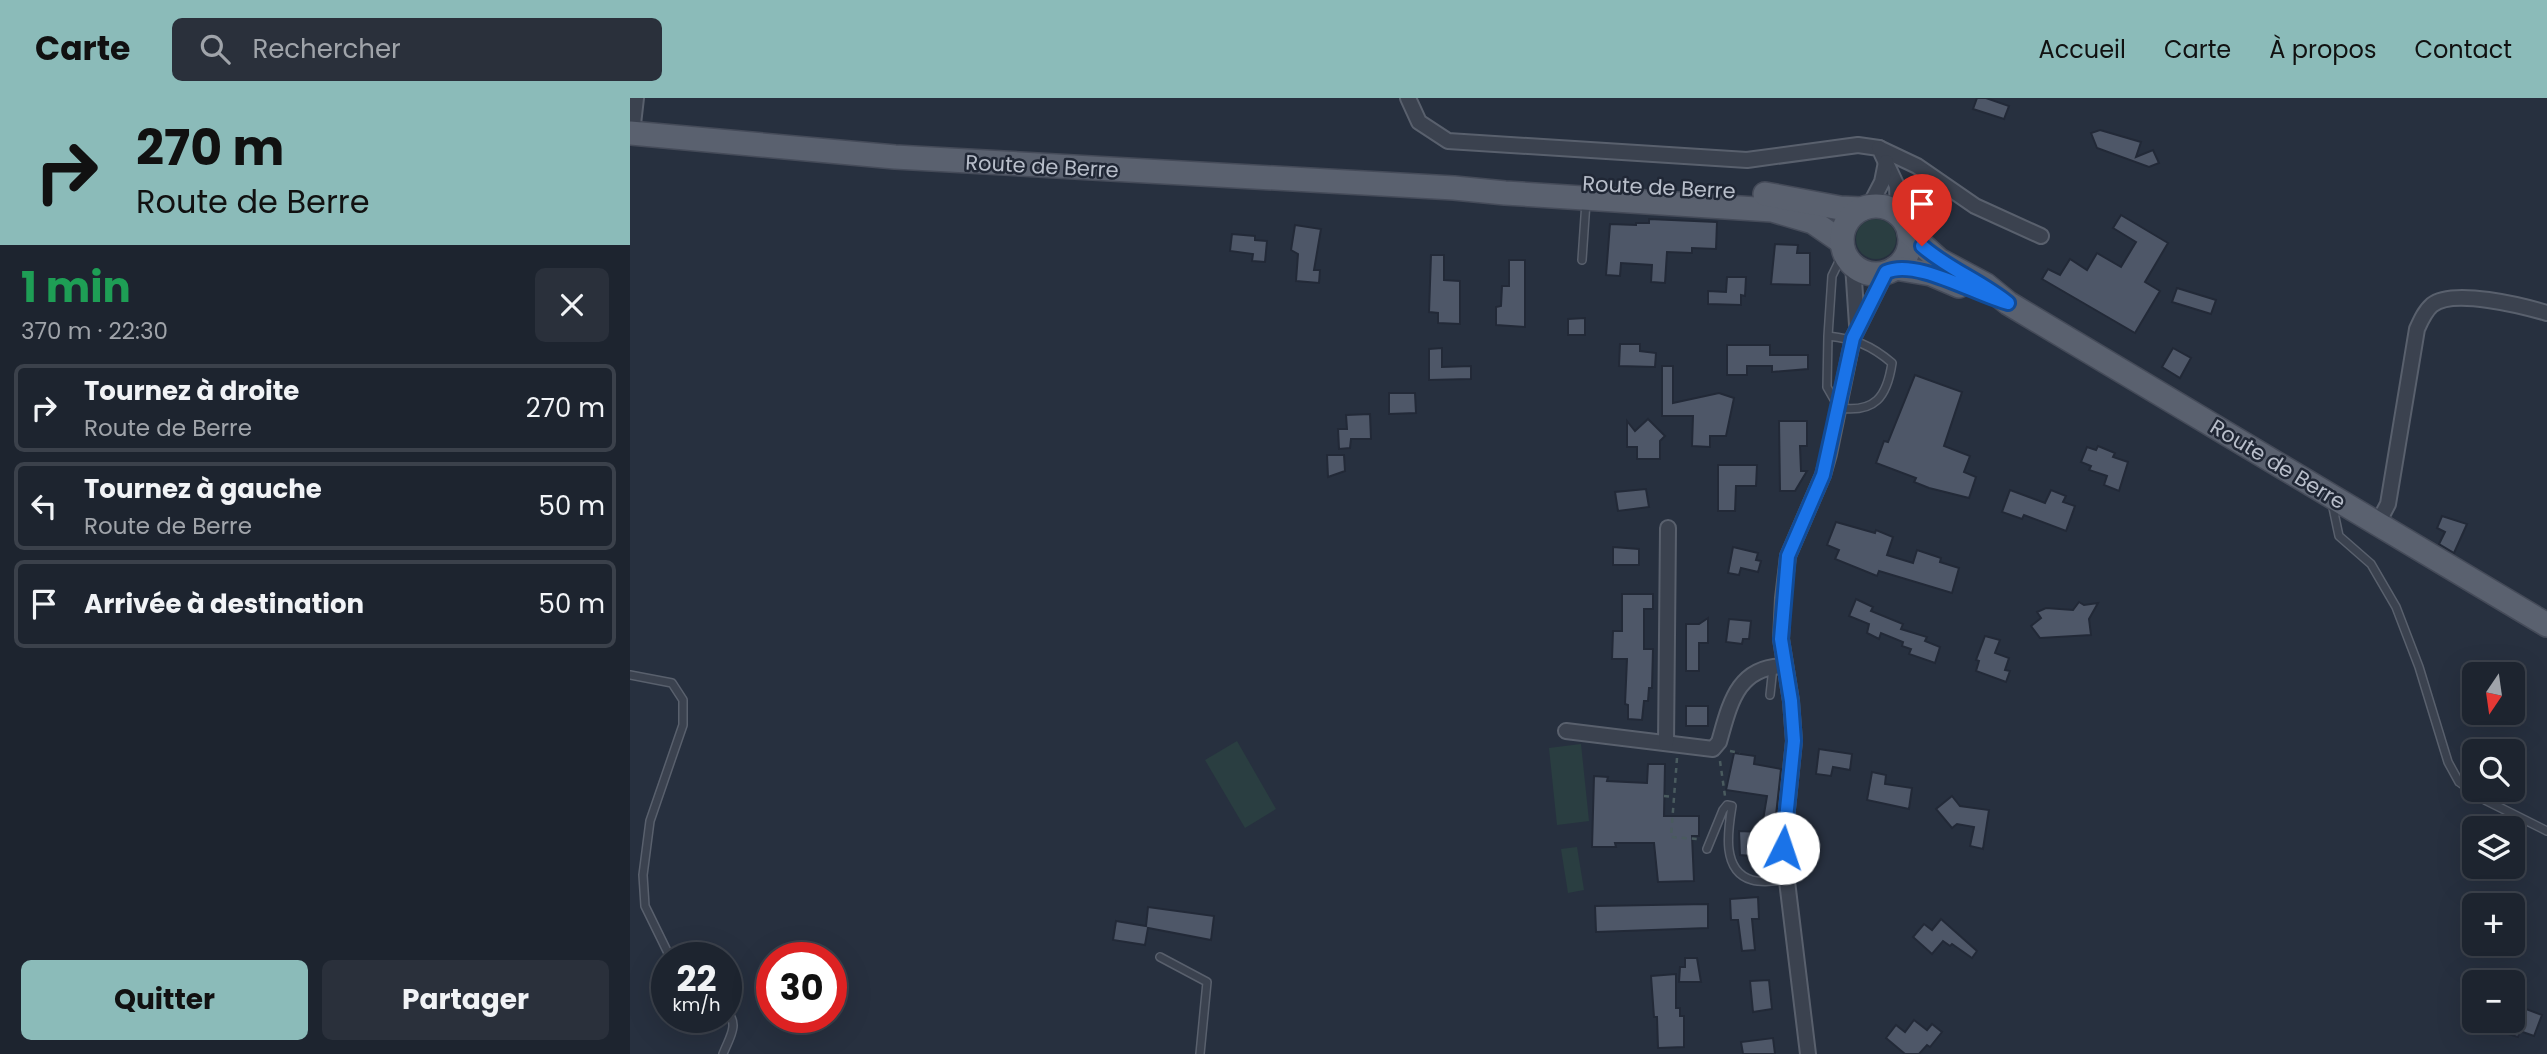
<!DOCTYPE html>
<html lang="fr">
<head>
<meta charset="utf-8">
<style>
  body { margin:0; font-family:Poppins,sans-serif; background:#2a303b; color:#f1f3f6; height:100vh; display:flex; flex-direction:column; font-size:26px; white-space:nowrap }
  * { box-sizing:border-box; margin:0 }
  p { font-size:23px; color:#a0a4aa }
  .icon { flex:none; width:38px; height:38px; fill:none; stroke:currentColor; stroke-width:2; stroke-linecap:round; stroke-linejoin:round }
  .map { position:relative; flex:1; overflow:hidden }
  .side { display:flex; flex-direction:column; background:#1d242f; width:630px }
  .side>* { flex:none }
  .top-card { background:#8bbbb9; color:#111; overflow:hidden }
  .needle { width:46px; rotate:193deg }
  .buttons { position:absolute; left:1832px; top:564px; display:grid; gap:14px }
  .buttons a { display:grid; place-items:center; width:63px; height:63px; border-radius:10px; background:#1d242f; box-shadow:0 7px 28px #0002,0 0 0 2px #3b414b; font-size:35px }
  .speed { position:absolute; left:21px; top:844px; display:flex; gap:14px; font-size:35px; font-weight:700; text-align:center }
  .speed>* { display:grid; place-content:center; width:91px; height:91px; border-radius:50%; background:#1d242f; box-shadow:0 7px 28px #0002,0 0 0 2px #3b414b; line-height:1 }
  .speed small { font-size:18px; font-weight:400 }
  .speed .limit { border:10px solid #d22; background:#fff; color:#111 }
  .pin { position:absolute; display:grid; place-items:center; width:60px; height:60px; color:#fff; margin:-72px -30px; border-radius:50% 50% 50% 0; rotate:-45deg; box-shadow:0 0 7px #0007 }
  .pin .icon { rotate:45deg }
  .me { position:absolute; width:77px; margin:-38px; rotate:4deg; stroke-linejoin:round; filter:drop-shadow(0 0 5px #0008) }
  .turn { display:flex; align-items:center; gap:24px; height:147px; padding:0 21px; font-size:32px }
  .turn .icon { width:91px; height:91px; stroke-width:2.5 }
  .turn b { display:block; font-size:49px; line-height:60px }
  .round { display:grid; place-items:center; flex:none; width:74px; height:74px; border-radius:10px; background:#2a303b }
  .summary { display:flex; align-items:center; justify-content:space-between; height:119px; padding:0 21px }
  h1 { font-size:42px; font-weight:700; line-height:52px; color:#1e9e55 }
  .cta { display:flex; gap:14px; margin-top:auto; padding:14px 21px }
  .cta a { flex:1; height:80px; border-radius:10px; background:#8bbbb9; color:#111; font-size:28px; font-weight:700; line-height:80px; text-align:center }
  .cta a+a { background:#2a303b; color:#f1f3f6 }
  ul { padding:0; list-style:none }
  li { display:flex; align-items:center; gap:21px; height:88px; margin:0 14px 10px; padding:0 7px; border:4px solid #3b414b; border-radius:10px }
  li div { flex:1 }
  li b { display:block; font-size:26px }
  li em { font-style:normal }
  header { display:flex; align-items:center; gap:42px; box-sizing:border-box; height:98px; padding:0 35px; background:#8bbbb9; color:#111 }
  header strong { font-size:33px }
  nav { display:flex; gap:38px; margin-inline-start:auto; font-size:24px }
  .search { width:490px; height:63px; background:#2a303b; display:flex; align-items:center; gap:18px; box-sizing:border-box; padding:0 24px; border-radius:10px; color:#a0a4aa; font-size:26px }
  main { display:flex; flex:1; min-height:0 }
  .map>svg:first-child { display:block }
  .green { fill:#2a3e41 }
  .building { fill:#4e5768; stroke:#222937; stroke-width:2 }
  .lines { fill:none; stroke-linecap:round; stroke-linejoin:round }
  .lane-casing { stroke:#59606d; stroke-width:10 }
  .street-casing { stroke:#59606d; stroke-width:18 }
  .primary-casing { stroke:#454b59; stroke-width:26 }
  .path { stroke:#4a5b5f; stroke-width:2.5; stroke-dasharray:5 5; stroke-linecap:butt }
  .lane { stroke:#3b424f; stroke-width:7 }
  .street { stroke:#3b424f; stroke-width:14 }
  .primary { stroke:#5a616f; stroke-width:23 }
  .route-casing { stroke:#114b97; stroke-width:18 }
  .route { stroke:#1a73e8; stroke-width:12 }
  .labels { text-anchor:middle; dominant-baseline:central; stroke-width:5; stroke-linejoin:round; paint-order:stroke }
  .street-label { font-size:21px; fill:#b8beca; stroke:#202735 }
</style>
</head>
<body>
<header>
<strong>Carte</strong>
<div class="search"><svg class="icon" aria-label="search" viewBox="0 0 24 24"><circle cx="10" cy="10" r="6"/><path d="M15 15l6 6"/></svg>Rechercher</div>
<nav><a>Accueil</a><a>Carte</a><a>À propos</a><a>Contact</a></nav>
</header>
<main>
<section class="side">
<div class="top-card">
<div class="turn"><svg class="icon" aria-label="right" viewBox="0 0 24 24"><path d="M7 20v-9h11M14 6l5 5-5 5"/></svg><div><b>270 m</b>Route de Berre</div></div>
</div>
<div class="summary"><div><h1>1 min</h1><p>370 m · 22:30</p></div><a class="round"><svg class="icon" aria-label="close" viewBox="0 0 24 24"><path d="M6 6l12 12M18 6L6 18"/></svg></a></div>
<ul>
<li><svg class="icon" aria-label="right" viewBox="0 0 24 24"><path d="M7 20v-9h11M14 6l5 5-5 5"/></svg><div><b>Tournez à droite</b><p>Route de Berre</p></div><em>270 m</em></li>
<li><svg class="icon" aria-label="left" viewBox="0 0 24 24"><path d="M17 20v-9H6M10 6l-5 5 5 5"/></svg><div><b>Tournez à gauche</b><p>Route de Berre</p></div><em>50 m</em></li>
<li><svg class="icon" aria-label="arrive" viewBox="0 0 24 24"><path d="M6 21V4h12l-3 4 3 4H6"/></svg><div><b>Arrivée à destination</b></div><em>50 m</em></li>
</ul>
<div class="cta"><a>Quitter</a><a>Partager</a></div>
</section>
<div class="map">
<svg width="1917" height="956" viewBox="0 0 1917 956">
  <rect width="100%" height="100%" fill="#27303f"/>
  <g class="green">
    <circle cx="1246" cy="141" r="20"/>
    <path d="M607,643L646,711L615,730L575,662Z"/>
    <path d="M951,646L959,723L927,727L919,650Z"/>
    <path d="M947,749L954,792L938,795L931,751Z"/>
  </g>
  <g class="building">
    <path d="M1347,0H1356L1379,8L1374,21L1343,11Z"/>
    <path d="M1470,32L1511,44L1506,59L1523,52L1529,65L1519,69L1467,50L1461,35Z"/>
    <path d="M1491,117L1538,145L1515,184L1530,193L1505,235L1412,181L1418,171L1430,177L1440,161L1457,172L1467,155L1491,169L1506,144L1483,130Z"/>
    <path d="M1019,121L1087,124L1086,151L1062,150V155L1037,154L1035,185L1021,184L1022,167L991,165L990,178L976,177L980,126L1006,127V125H1019Z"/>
    <path d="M665,127L691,131L684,172H690L689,185L666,183L668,156L661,152Z"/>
    <path d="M602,136L625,138V142L637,143L635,164L622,163L623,156L600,153Z"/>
    <path d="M1145,146L1168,147L1167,155H1180V187L1141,186Z"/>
    <path d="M801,157H814V182L830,183V226L808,225V215L799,214Z"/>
    <path d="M879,162H895V229L866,227V209L871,208L872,188H879Z"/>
    <path d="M1097,179H1116L1115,198L1111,197V207L1078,206V193L1096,194Z"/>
    <path d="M1547,190L1586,202L1581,216L1542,204Z"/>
    <path d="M955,220V237H938V221Z"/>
    <path d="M990,246H1010V253L1026,255L1025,269L989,268Z"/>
    <path d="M1097,247H1140V257H1178V271L1142,274V268H1117V277H1097Z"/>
    <path d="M812,250V269L841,268V281L799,282V251Z"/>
    <path d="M1543,250L1561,260L1550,280L1532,269Z"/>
    <path d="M1032,268H1043V305L1089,295L1104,300L1096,338H1080V349L1062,348L1063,318H1032Z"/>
    <path d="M1285,277L1332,294L1314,348L1340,358L1334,374L1346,379L1339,400L1299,390L1284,384L1286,380L1246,365L1254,343L1258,344Z"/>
    <path d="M759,295H785L786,315L759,316Z"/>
    <path d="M740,316L741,341H721L720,350L709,351L708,331H717L716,317Z"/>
    <path d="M1018,321L1035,338L1030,343V361H1007V349H997V323L1005,333Z"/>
    <path d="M1149,323H1177V348H1170L1171,373H1177L1165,393H1150Z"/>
    <path d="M1468,348L1485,355L1483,359L1498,364L1489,393L1474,387L1477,378L1459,372L1461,368L1451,364L1457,349L1466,352Z"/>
    <path d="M697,357H714L715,373L698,379Z"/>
    <path d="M1088,367H1127L1126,388H1106L1105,413H1088Z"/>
    <path d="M1016,391L1019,409L988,413L985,394Z"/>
    <path d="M1380,392L1415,405L1421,392L1436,398L1433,404L1445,408L1436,433L1394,417L1392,421L1372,414Z"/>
    <path d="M1812,418L1837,426L1824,455L1809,446L1815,434L1807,430Z"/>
    <path d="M1206,424L1245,435L1246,432L1263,439L1257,457L1283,465L1287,452L1311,460L1310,464L1329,470L1322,495L1249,473L1247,478L1205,461L1209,452L1197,447Z"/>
    <path d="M983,449L1009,451V467H983Z"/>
    <path d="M1103,449L1128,455L1126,462L1131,463L1128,474L1111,470L1109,477L1098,475Z"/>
    <path d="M992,496H1023V511H1014V551H1023L1022,590H1019L1018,603H1014L1012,622L998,621V607L995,606L997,561H982L983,533H992Z"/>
    <path d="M1226,501L1243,509L1241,513L1273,526L1271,531L1297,539L1295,543L1310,549L1305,565L1279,556L1281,551L1272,548L1273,544L1251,535L1249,541L1237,535L1239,526L1219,518Z"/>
    <path d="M1449,504L1454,507L1468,505L1459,521L1461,537L1410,540L1401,528L1411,520L1407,514L1416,510L1443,512Z"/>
    <path d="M1078,520V545H1069V573H1056V526H1069Z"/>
    <path d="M1099,521L1121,523L1119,541H1113L1112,546L1096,544Z"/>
    <path d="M1355,538L1370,542L1365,555L1379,560L1375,572L1380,573L1376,584L1346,573L1349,563L1346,562Z"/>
    <rect x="1056" y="608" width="22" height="20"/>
    <path d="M1189,651L1222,656L1220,672L1203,669L1201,678L1186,676Z"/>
    <path d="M1104,655L1125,658L1124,666L1151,671L1146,717L1145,766H1132L1131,759L1110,757L1109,733L1131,734L1137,698L1096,692Z"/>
    <path d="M1018,666H1035L1034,718H1069V738H1062L1064,783L1028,784L1024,745H985L986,749H962L964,678L978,679L977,683L1017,685Z"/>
    <path d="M1242,674L1256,677L1255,686L1282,690L1279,711L1237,702Z"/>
    <path d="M1322,698L1330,708L1359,712L1353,751L1340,748L1344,729L1327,726L1322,730L1306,711Z"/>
    <path d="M1128,799L1129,821H1122L1125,852L1112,853L1108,822H1101L1100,801Z"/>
    <path d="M1078,806V830L966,834L965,808Z"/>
    <path d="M518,809L584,818L581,842L518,830L515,847L483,842L486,823L516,828Z"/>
    <path d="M1311,821L1347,853L1342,860L1322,846L1320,848L1313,843L1302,856L1283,839L1294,826L1302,832Z"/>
    <path d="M1055,860H1067L1071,884H1049L1050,869H1055Z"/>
    <path d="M1046,876V910H1050V918H1054V949L1028,950L1027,919H1024L1021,878Z"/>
    <path d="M1139,882L1142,911L1123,914L1120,883Z"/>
    <path d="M1883,906L1912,917L1904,938L1890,933L1888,939L1872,934L1875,922H1883Z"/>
    <path d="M1284,922L1297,932L1302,926L1312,934L1300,949L1297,947L1289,956H1275L1256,940L1266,927L1275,934Z"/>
    <path d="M1143,940L1145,956H1113L1111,944Z"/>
  </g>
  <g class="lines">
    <defs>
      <g id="lane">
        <path d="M1058,98L1073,92"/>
        <path d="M952,162L956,104"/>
        <path d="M1198,238C1225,241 1241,247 1262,265C1257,299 1245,315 1209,310L1197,289L1198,238L1202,178L1214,153"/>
        <path d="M1702,405L1709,438L1741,466L1766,509L1789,569L1818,664L1829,684L1855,702L1917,733"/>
        <path d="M0,577L42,585L53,602V627L20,723L13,777L15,808L40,859"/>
        <path d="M1140,597L1143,569"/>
        <path d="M1077,751L1093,712L1097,707L1102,708C1098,732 1091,773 1122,782C1132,785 1145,783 1156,782"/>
        <path d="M530,859L577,884L570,956"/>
        <path d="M93,956C98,942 111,925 96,914"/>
      </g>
      <g id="street">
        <path d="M778,0L789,24L818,43L1117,62L1228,47L1249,50L1267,88L1268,116"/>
        <path d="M2,35L6,0"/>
        <path d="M1249,50L1287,68L1345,108L1411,138"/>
        <path d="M1239,109L1252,84L1256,64"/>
        <path d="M1223,167L1227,227"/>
        <path d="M1748,425L1758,406L1787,231C1791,222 1795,213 1802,207C1823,190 1893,208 1917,215"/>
        <path d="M936,633L1083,651L1089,644C1100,606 1107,568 1155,568"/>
        <path d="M1036,645L1038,430"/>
        <path d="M1178,956L1153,750L1164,643L1161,603L1151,541L1153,500L1158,458L1193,377L1199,356L1223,240L1256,174"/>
      </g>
      <g id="primary">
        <path d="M0,35L265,59L824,90L875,95L1142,112L1183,124L1212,144"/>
        <path d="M1135,96L1210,110L1232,111"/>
        <circle cx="1246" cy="142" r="34"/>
        <path d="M1279,135L1309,162L1356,187L1378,205L1917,527"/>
        <path d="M1265,170L1301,176L1329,188"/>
      </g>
    </defs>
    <use href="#lane" class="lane-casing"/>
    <use href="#street" class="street-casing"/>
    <use href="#primary" class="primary-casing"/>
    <g class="path">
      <path d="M1100,653L1110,655"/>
      <path d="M1047,660L1041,739L1068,741"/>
      <path d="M1090,663L1095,698"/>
      <path d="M1034,698L1044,699"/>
    </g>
    <use href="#lane" class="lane"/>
    <use href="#street" class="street"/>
    <use href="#primary" class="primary"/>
  </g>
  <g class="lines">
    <defs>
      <path id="route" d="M1153,750L1164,643L1161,603L1151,541L1158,458L1193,377L1223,240L1256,174C1286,160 1346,197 1378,205C1351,183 1318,171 1292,148"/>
    </defs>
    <use href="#route" class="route-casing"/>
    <use href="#route" class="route"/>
  </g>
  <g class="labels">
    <g class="street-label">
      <text transform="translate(412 68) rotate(3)">Route de Berre</text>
      <text transform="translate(1029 89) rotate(3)">Route de Berre</text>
      <text transform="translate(1648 366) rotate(31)">Route de Berre</text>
    </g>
  </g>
</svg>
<div class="buttons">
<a><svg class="needle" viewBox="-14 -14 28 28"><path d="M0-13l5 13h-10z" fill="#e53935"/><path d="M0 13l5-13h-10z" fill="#a0a4aa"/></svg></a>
<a><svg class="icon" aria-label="search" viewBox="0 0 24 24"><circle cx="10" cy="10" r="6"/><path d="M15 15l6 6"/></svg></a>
<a><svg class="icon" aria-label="layers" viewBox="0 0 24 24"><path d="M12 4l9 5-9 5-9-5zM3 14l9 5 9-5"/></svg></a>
<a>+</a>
<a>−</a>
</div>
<div class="speed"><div>22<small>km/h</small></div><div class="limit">30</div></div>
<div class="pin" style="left:1292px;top:148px;background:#d93025"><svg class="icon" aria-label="arrive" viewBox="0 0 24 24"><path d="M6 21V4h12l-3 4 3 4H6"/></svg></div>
<svg class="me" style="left:1153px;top:750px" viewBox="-20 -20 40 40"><circle r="19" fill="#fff"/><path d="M0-13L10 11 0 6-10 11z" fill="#1a73e8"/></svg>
</div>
</main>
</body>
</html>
